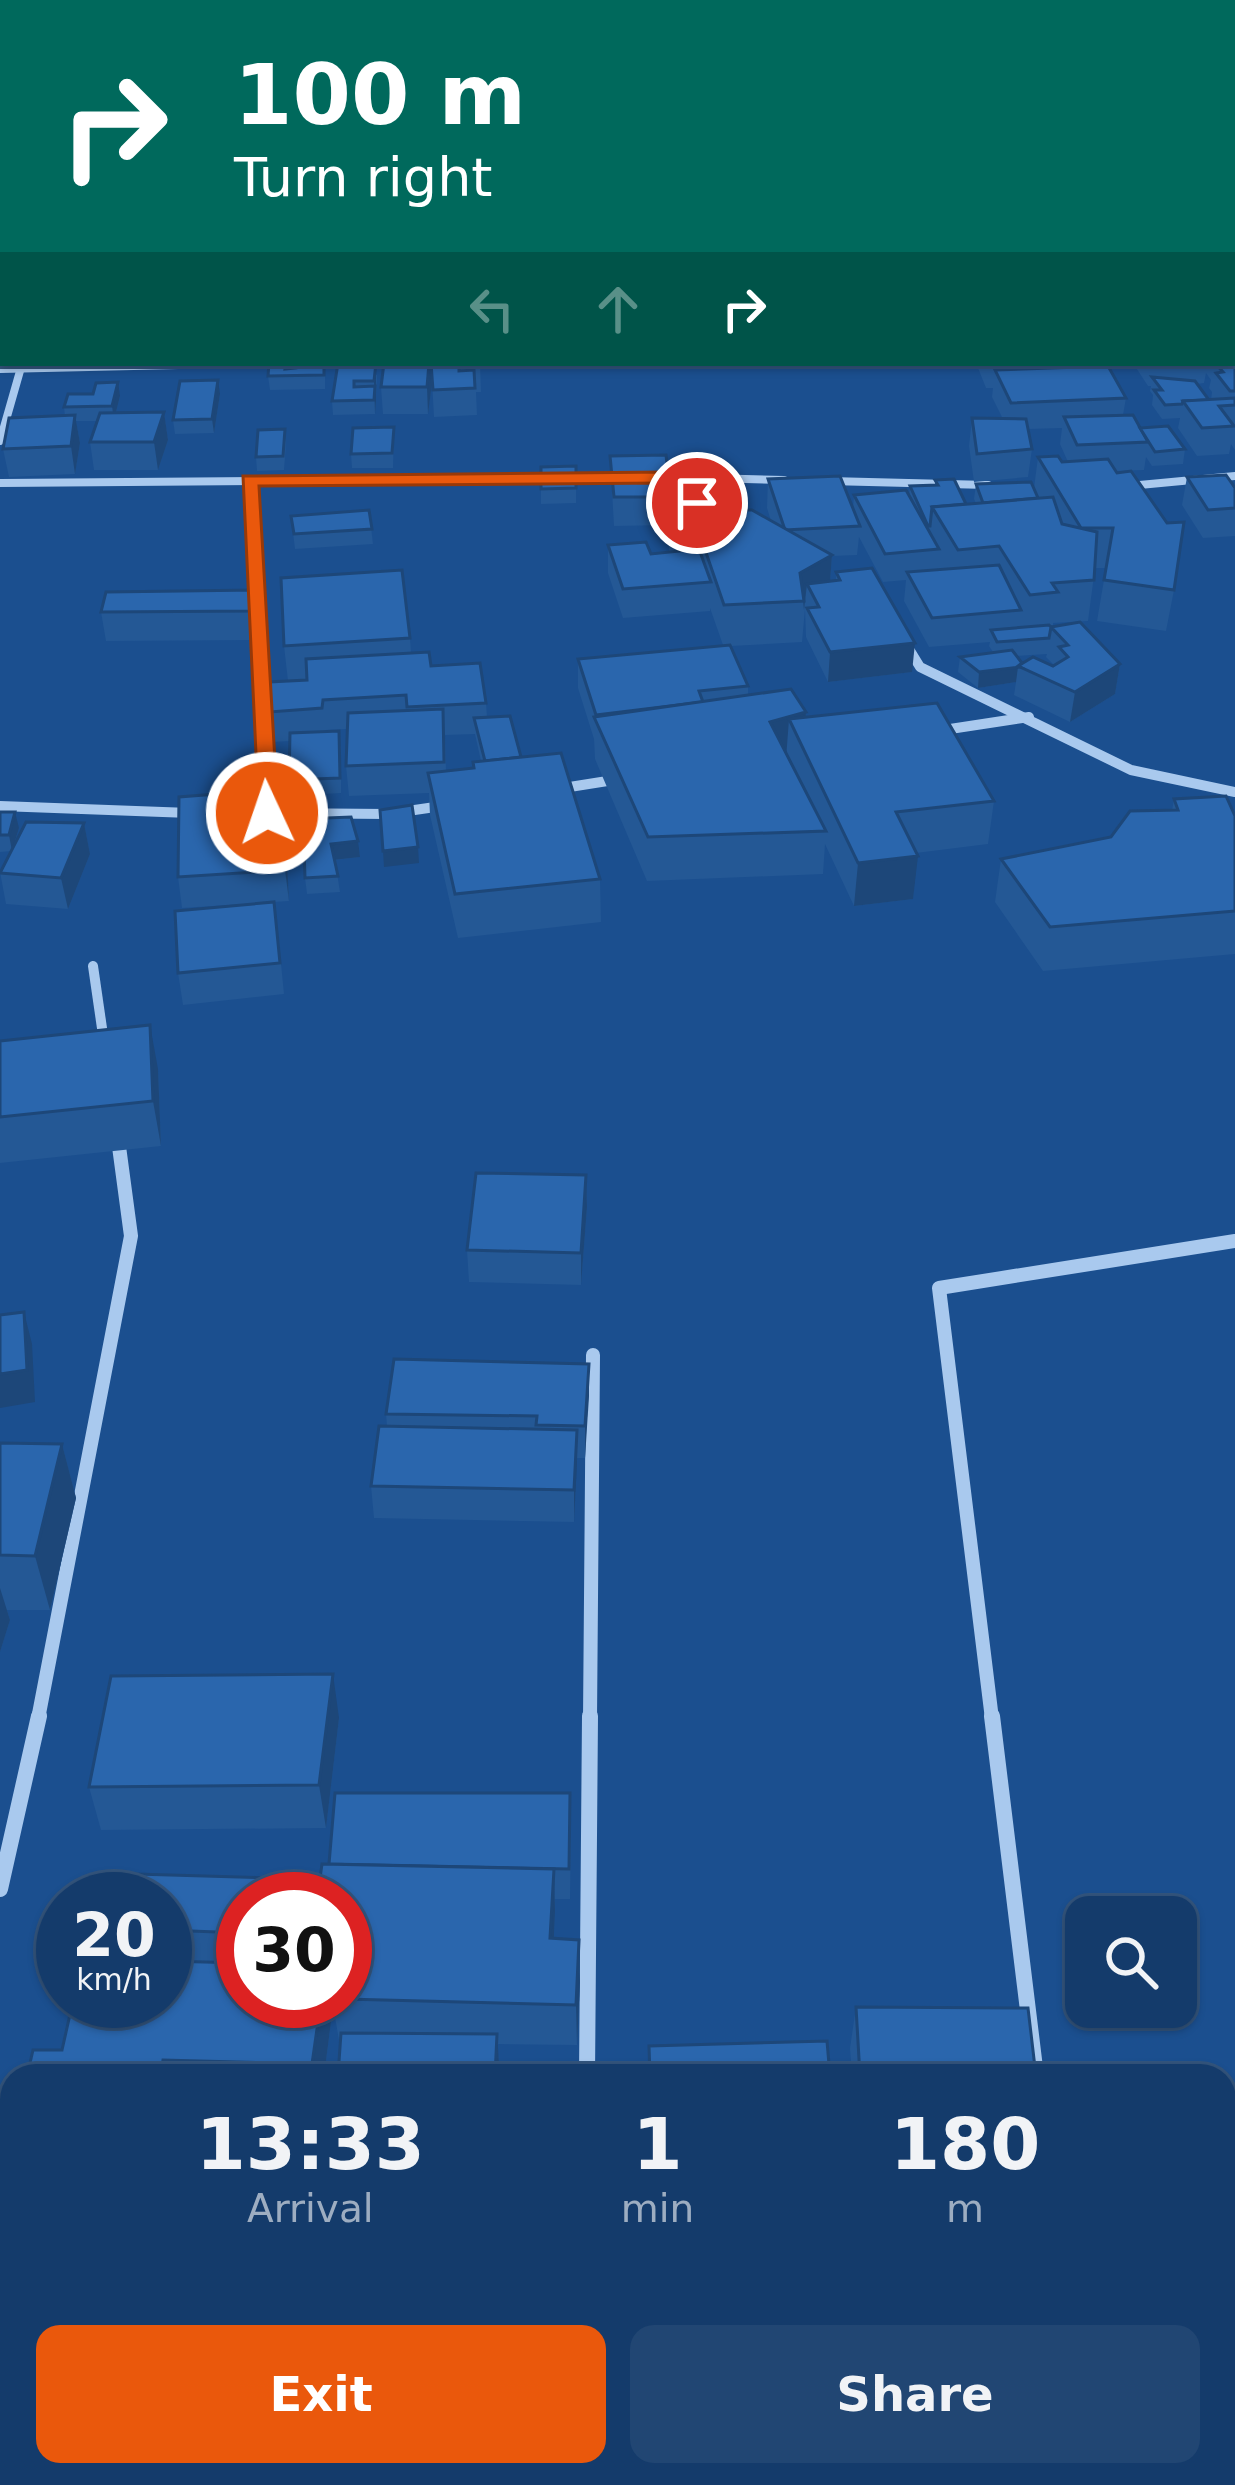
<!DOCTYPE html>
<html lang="en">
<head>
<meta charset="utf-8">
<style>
  body { margin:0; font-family:"DejaVu Sans",sans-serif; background:#214673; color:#f1f3f6; height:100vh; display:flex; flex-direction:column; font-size:45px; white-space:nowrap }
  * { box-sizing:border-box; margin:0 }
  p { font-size:39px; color:#9dadc1 }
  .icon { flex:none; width:66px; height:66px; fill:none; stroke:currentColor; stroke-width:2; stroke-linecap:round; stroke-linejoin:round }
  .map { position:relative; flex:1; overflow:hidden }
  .sheet { position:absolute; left:0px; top:2064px; width:1236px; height:423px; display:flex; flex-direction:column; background:#143b6b; border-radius:36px 36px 0 0; box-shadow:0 3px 9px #0004,0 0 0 3px #33557e }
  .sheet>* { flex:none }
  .hud { position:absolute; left:0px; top:0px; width:1236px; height:366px; box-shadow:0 3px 9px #0004,0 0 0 3px #33557e; background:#00695c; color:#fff; overflow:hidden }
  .controls { position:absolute; left:1065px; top:1896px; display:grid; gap:24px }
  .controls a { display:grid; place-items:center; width:132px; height:132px; border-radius:24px; background:#143b6b; box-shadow:0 3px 9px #0004,0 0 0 3px #33557e; font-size:60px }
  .speed { position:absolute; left:36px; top:1872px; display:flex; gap:24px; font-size:60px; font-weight:700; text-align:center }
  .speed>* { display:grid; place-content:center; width:156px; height:156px; border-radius:50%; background:#143b6b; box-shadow:0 3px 9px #0004,0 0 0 3px #33557e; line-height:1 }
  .speed small { font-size:30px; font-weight:400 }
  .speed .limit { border:18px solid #d22; background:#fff; color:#111 }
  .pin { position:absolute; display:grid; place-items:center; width:102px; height:102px; color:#fff; margin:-51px; border:6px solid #fff; border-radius:50%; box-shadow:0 3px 12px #0007 }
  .me { position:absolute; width:132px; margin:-66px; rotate:357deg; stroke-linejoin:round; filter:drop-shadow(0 0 9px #0008) }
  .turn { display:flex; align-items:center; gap:42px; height:252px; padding:0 36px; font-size:54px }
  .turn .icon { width:156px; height:156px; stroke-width:2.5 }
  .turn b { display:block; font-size:84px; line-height:102px }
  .lanes { display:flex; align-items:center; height:114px; padding:0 36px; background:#0003; justify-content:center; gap:60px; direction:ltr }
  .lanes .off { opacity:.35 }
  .eta { display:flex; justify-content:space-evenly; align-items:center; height:204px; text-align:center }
  .eta b { font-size:72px; font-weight:700; line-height:84px }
  .cta { display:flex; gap:24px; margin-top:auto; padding:24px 36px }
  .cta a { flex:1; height:138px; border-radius:24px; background:#ea580c; color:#fff; font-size:48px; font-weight:700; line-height:138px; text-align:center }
  .cta a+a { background:#214673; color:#f1f3f6 }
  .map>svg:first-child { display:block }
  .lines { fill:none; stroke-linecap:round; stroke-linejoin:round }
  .minor-far3 { stroke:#a9c9ee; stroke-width:8 }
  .minor-far2 { stroke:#a9c9ee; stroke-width:10 }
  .minor-far1 { stroke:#a9c9ee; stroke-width:14 }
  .minor { stroke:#a9c9ee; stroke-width:16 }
  .primary { fill:#f0f6ff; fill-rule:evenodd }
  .wall { fill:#245895; fill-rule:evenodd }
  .shaded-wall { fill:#1d4779 }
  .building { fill:#2a66ad; stroke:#1d4779; stroke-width:3 }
  .route { fill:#ea580c; stroke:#983908; stroke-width:3 }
</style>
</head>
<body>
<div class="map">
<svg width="1235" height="2485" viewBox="0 0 1235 2485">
  <rect width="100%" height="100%" fill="#1b4f8f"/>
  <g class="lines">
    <g class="minor-far3">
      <path d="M0,369L272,363"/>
      <path d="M0,441L22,364"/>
      <path d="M655,477H668L696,503"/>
      <path d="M668,477L784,480"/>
      <path d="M250,480L256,605"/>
      <path d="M829,481L988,485"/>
      <path d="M0,483L622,478"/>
      <path d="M1129,486L1235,476"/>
      <path d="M257,625L259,652"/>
      <path d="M905,642L911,652"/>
    </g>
    <g class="minor-far2">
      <path d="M258,649L267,803"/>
      <path d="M909,649L920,667L1131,770L1235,792"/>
      <path d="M937,731L1029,717"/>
      <path d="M557,789L620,779"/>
      <path d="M0,806L190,813"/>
      <path d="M271,813L387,814L442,806"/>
      <path d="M93,966L104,1042"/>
    </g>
    <g class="minor-far1">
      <path d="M38,1719L131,1236L118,1139"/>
      <path d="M590,1719L593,1355"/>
      <path d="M992,1719L939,1288L1235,1241"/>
    </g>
    <g class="minor">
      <path d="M992,1716L1036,2076"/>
      <path d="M0,1889L39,1716"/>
      <path d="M587,2076L590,1716"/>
      <path d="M1224,2377H1235"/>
      <path d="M0,2398H12"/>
    </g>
    <g class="primary">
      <path d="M1208,0H1222L1224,3H1210Z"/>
      <rect x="1233" y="34" width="2" height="12"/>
    </g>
  </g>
  <g class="wall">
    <path d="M1233,341L1235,343V450L1231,444L1229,454L1197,456L1178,428L1180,418L1162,419L1152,405L1153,395L1150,391L1151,386H1148L1133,363H1233ZM1206,373L1211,380L1209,388L1212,392L1211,400H1209L1197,384L1204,383Z"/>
    <path d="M338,363L377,375L375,414L333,415L332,401Z"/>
    <path d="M384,363H480L481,392H476L477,415L434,417L432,381L428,414H383L381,387Z"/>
    <path d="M976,363H1047L1046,368L1126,398L1123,415L1140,428L1185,449L1183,464L1152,466L1146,457L1144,470L1116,471L1174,590L1166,631L1097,621L1106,568H1095L1088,621L1053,623V627L1120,664L1115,694L1070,722L1014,695L1016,682L978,688L958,672L960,657L993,652L989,646L990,642L929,647L904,601L906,580L883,582L859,537L857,555L832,556L830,581L836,580V572L912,672L828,682L806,637L805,609L802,642L731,646L748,686V696L806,712V717L994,801L988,844L916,853L913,899L854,906L825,844L823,874L647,881L595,759L594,739L578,688V659L723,645L710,608V611L623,618L608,573V545L651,554L669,552V525L614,526L610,456L671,497V516L676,515V492L771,521L767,508L768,479L853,508L854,495L909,497L910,486L935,485V480L966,504L976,503L974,499L976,484L1034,488L1038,457L1068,462L1060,444L1062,428L1028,429L1032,449L1028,477L974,482L969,446L972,418L1003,419L992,397L993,388H986ZM1047,654L1046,657L1054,665L1053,666L1022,663L1016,656Z"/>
    <path d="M287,368L325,375V389L270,390L268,376Z"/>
    <path d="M220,394L214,433L175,434L173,420Z"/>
    <path d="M120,396L116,412H164L168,440L158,470H94L90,442L97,421H76L80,443L75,474L9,477L3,449L65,416L64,407Z"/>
    <path d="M394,427L393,468H352L351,454Z"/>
    <path d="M285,429L286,443L284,470L257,471L256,457Z"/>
    <path d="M576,466V503L541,504V467Z"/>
    <path d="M1187,477L1235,488V536L1203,538L1182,505Z"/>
    <path d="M369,510L373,544L295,549L291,516Z"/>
    <path d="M259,590L262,620L260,640L106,641L101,612Z"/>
    <path d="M410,638L411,653L486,703L487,717L521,757L600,879L601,922L458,938L430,815L429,793L349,796L346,766L347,729L326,730L341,747V793L291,796L290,741L273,742L270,712L288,681L284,646ZM475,734L481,761L473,762V768L446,771L445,735Z"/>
    <path d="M281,789L285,820L289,901L182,908L178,877Z"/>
    <path d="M1174,799L1235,816V954L1043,971L995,902L1001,859L1111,837L1172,811Z"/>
    <path d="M0,812L19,828L14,845L84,823L90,854L68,909L6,904L0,872L11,851L0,852Z"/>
    <path d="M351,817L360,857L335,860L340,892L307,894L305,878Z"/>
    <path d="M278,933L284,994L183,1005L178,973Z"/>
    <path d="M0,1041L158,1069L161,1146L0,1163Z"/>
    <path d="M586,1175L587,1207L581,1285L469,1282L467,1250Z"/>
    <path d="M589,1364L585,1458H577L574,1522L374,1518L371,1486L387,1426L386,1414Z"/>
    <path d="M0,1443L62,1444L76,1498L50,1610H7L10,1620L0,1652Z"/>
    <path d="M339,1718L326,1828L101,1830L89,1787Z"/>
    <path d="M571,1824L570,1899H555L554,1938L580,1981L577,2045L497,2044L499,2063L339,2040L333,2006L324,2076H27L62,2050L243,1963L165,1960V1899H243V2001H345V1899L329,1864Z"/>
    <path d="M856,2007L1036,2076H852L850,2048Z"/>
    <path d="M12,2146V2361H0V2201Z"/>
  </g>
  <g class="shaded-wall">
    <path d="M376,363V400L375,414L374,381Z"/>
    <path d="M429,363L433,375L428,414L427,387Z"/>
    <path d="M218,380L220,394L214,433L212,419Z"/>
    <path d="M118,382L120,396L114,420L112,406Z"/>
    <path d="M164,412L168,440L158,470L154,442Z"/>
    <path d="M75,415L80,443L75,474L71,446Z"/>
    <path d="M832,555L829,595L807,584L804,610L800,573Z"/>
    <path d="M259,590L262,620L260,640L256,611Z"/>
    <path d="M915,643L912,672L828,682L830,652Z"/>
    <path d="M1120,664L1115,694L1070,722L1075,692Z"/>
    <path d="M1018,667L1016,682L978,688L979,672Z"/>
    <path d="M806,712L804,751L789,719L786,759L770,722Z"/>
    <path d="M281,789L285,820L289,901L285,870Z"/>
    <path d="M15,812L19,828L12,851L9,835Z"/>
    <path d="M84,823L90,854L68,909L61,878Z"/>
    <path d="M358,841L360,857L333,860L331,844Z"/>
    <path d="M418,847L419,863L384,867L383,851Z"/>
    <path d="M918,856L913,899L854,906L858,863Z"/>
    <path d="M150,1025L158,1069L161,1146L153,1101Z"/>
    <path d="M586,1175L587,1207L581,1285V1253Z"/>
    <path d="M24,1312L32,1344L35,1402L0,1408V1374Z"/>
    <path d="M589,1364V1396L585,1458V1426Z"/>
    <path d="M577,1430V1462L574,1522V1490Z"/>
    <path d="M62,1444L76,1498L50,1610L35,1556Z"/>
    <path d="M0,1588L10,1620L0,1652Z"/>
    <path d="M333,1674L339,1718L326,1828L319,1785Z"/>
    <path d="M554,1869L555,1911L552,1980L550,1938Z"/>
    <path d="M303,1879L307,1899H300Z"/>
    <path d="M579,1940L580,1981L577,2045L576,2005Z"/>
    <path d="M321,2001H332L333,2006L324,2076H315L312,2064Z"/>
    <path d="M497,2034L499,2063V2076H495Z"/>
  </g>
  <g class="building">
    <rect x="0" y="274" width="3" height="23"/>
    <path d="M1233,360H1235V391H1230L1216,373L1223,372L1215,363H1233Z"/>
    <path d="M269,363H286L285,369L296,368V363H324V375L268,376Z"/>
    <path d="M338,363H376L374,381H354V387L375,386L374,400L332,401Z"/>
    <path d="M384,363H429L427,387H381Z"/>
    <path d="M431,363H480V365H459V371L474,370L475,388L433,390Z"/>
    <path d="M1108,366L1126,398L1011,403L995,370Z"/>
    <path d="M1152,377L1195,381L1209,400L1183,401L1182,404L1165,405L1154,390H1162Z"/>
    <path d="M218,380L212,419L173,420L180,381Z"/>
    <path d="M118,382L112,406L64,407L68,394H93L96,383Z"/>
    <path d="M1235,398V405L1219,406L1234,426L1202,428L1183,401Z"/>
    <path d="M164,412L154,442H90L100,413Z"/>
    <path d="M75,415L71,446L3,449L9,418Z"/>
    <path d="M1133,415L1148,442L1077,445L1064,417Z"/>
    <path d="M972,418L1026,419L1032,449L977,454Z"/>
    <path d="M1168,426L1185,449L1155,452L1140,428Z"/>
    <path d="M394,427L392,453L351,454L353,428Z"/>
    <path d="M285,429L283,456L256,457L258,430Z"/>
    <path d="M666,455L671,497H614L610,456Z"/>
    <path d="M1058,456L1062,462L1108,459L1117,473L1131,471L1167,523L1184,522L1174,590L1104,580L1113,528H1081L1038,457Z"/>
    <path d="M576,466V488L541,489V467Z"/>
    <path d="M1226,475L1235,488V508L1208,510L1187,477Z"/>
    <path d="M840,476L860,526L785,530L768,479Z"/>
    <path d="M954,479L966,504L932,507L930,526H928L910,486L938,485L935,480Z"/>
    <path d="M1031,482L1038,498L983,503L976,484Z"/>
    <path d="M906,490L939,549L885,554L854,495Z"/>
    <path d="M676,492L728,493L734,510H752L832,555L800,573L804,601L724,605L700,535L676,537L669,516L684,515Z"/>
    <path d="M1053,497L1062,524L1097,532L1094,580L1052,583L1058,592L1030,595L999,546L958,550L932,507Z"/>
    <path d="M369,510L372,529L294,534L291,516Z"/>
    <path d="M646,542L651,554L699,549L711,582L623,589L608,545Z"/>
    <path d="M999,565L1021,610L932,618L907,572Z"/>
    <path d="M872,568L915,643L830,652L807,608L819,607L807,584L840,580L836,572Z"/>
    <path d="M402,570L410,638L284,646L281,578Z"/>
    <path d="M259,590L256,611L101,612L106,592Z"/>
    <path d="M1080,622L1120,664L1075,692L1018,666L1033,657L1053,666L1068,657L1059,647L1068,645L1051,627Z"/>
    <path d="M1049,625L1051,627L1049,638L997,642L991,630Z"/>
    <path d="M730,645L748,686L699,691L703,702L596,715L578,659Z"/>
    <path d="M1012,650L1022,663L1018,666L1020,667L979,672L960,657Z"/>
    <path d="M429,652L431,666L480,663L486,703L407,707L406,695L323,700L322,708L270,712L269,682L307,680L306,659Z"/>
    <path d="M791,689L806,712L770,722L826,831L648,837L594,717Z"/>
    <path d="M937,703L994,801L896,812L918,856L858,863L789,719Z"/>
    <path d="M443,709L444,762L346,766L348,713Z"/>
    <path d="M510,716L521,757L485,761L474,718Z"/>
    <path d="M339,731L340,778L289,780L290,733Z"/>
    <path d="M561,753L600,879L455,894L428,773L474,768L473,762Z"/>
    <path d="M281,789L285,870L178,877L179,797Z"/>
    <path d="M1226,796L1235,816V911L1050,927L1001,859L1111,837L1130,811L1178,810L1174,799Z"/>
    <path d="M412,805L418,847L383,851L380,810Z"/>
    <path d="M0,812H15L9,835H0Z"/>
    <path d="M351,817L358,841L331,844L338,876L305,878L303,819Z"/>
    <path d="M26,822L84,823L61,878L0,873Z"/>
    <path d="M274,902L280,963L178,973L175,911Z"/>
    <path d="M150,1025L153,1101L0,1117V1041Z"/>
    <path d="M476,1173L586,1175L581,1253L467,1250Z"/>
    <path d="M24,1312L27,1370L0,1374V1315Z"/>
    <path d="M394,1359L589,1364L585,1426L536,1425L537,1416L386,1414Z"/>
    <path d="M379,1426L577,1430L574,1490L371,1486Z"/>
    <path d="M0,1443L62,1444L35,1556L0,1555Z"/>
    <path d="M333,1674L319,1785L89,1787L111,1676Z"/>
    <path d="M335,1793H570L569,1869L329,1864Z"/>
    <path d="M322,1864L554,1869L550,1938L579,1940L576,2005L345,1999V1899H317Z"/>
    <path d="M101,1873L303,1879L300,1899H243V1933L165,1930V1899H95Z"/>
    <path d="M165,1961L243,1963V2001H321L312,2064L163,2060L160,2076H27L33,2050H62L73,2001H165Z"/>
    <path d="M856,2007L1028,2008L1036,2076H860Z"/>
    <path d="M341,2033L497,2034L495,2076H338Z"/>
    <path d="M827,2041L830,2076H650L649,2046Z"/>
    <path d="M12,2146V2325H0V2201Z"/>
    <path d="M1224,2465L1228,2485H655V2475H1224Z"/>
    <path d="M158,2475H243L242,2485H158Z"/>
    <rect x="279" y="2475" width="138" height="10"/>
    <rect x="441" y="2475" width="50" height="10"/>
    <path d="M518,2475H635L636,2485H519Z"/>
  </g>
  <path class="route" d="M668,472L703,500V507H690L664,483L259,486L278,813L267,820L259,818L243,476Z"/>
</svg>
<div class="controls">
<a><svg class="icon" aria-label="search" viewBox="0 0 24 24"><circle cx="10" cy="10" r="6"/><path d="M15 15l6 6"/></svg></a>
</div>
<div class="speed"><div>20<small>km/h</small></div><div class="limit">30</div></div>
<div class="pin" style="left:697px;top:503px;background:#d93025"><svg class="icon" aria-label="arrive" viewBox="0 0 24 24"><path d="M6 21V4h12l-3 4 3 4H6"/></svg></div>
<svg class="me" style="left:267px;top:813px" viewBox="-20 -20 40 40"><circle r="17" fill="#ea580c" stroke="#fff" stroke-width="3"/><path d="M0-11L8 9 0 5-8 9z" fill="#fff"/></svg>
<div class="hud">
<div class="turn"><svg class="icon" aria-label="right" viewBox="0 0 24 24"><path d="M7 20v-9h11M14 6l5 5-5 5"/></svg><div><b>100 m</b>Turn right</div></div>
<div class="lanes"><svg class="icon off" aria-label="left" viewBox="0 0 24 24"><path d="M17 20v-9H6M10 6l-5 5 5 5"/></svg><svg class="icon off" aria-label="ahead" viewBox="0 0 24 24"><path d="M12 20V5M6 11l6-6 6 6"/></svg><svg class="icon" aria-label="right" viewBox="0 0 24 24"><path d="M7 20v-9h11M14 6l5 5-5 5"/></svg></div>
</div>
<section class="sheet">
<div class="eta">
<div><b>13:33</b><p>Arrival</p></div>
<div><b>1</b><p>min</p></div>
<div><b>180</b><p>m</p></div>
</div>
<div class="cta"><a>Exit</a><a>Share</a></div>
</section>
</div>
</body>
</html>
